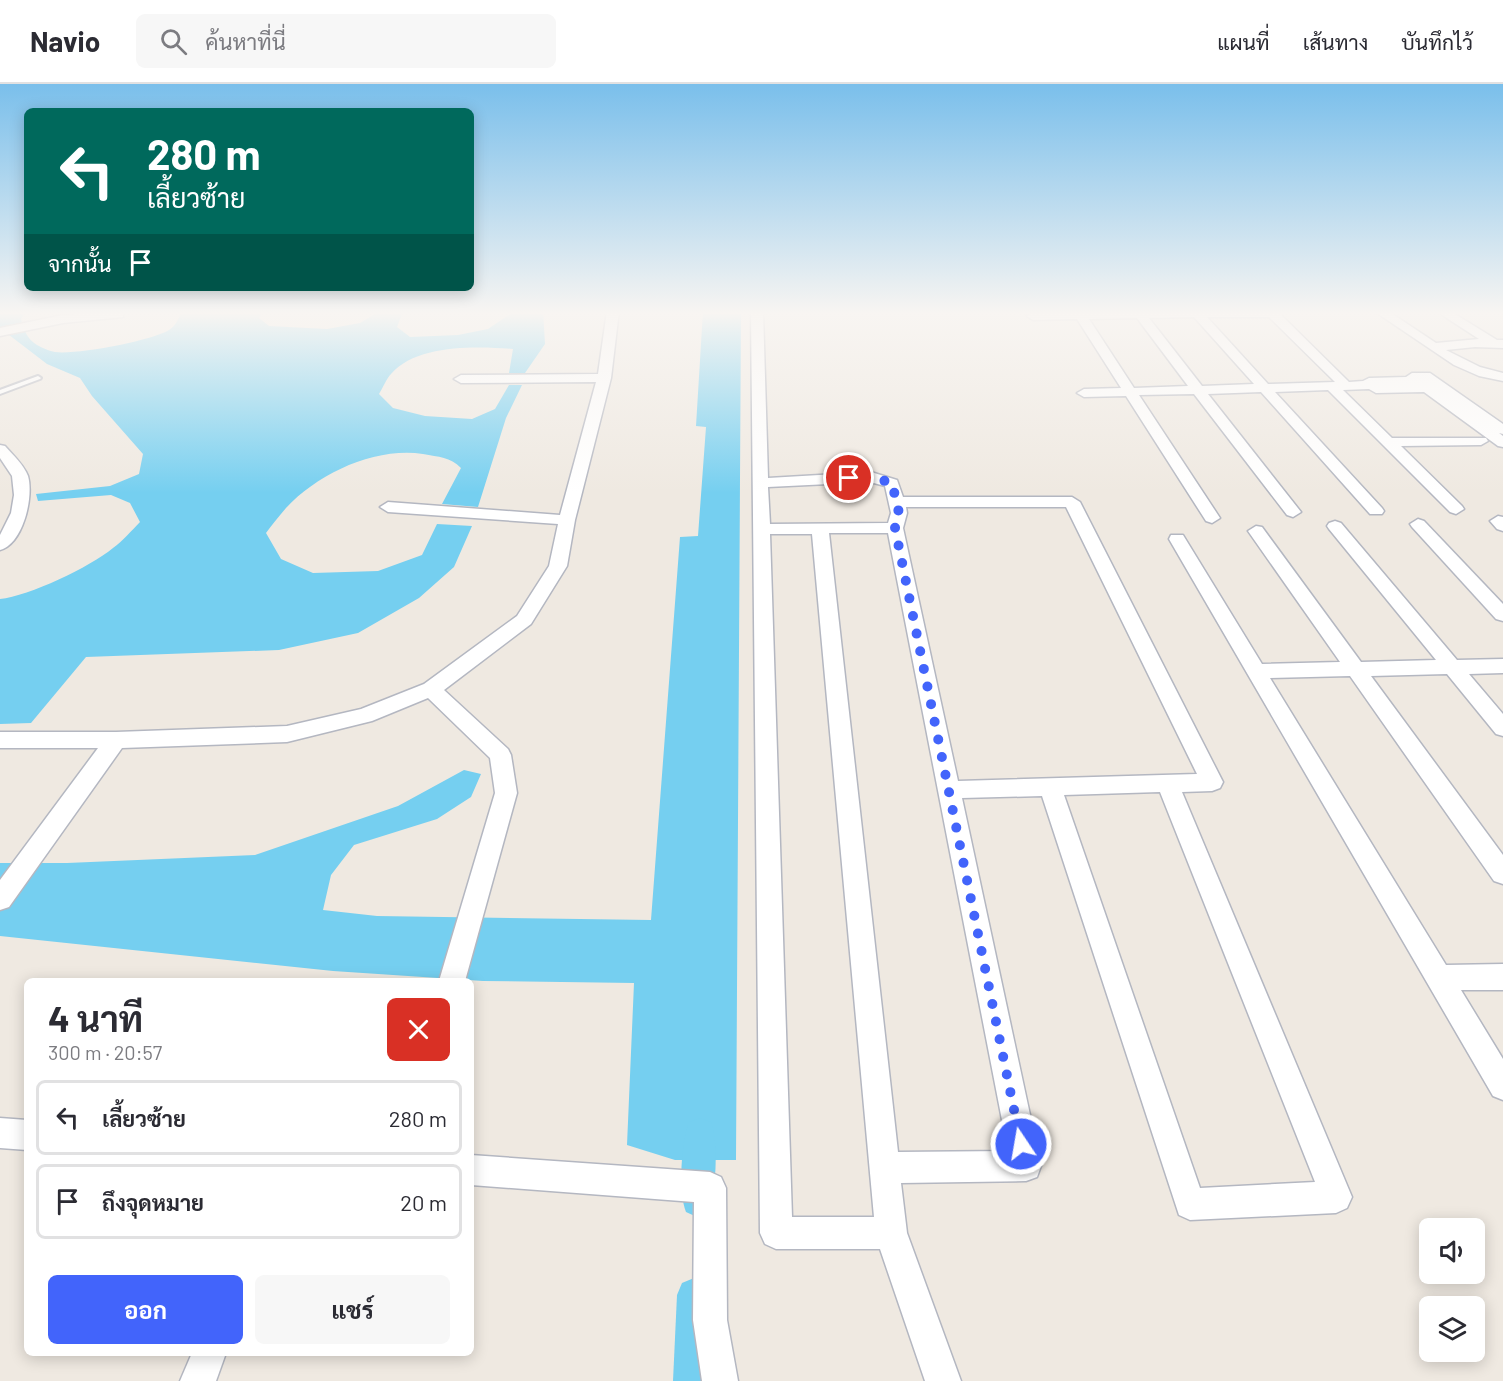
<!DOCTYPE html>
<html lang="th">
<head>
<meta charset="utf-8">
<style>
  body { margin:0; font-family:Barlow,Sarabun,sans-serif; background:#f7f7f7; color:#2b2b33; height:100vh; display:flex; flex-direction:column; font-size:22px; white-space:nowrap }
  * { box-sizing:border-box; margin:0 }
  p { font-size:20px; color:#7c7c81 }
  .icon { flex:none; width:33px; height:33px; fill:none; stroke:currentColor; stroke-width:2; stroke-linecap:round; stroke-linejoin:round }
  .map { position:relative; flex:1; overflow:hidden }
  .side { position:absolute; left:24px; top:894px; width:450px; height:378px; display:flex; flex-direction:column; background:#fff; border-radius:9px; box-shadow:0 3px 15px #0003 }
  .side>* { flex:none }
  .hud { position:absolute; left:24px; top:24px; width:450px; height:183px; border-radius:9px; box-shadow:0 3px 15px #0003; background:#00695c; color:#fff; overflow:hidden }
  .controls { position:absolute; left:1419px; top:1134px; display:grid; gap:12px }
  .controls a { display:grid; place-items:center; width:66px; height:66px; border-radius:9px; background:#fff; box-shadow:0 3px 15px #0003; font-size:30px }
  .pin { position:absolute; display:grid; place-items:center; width:51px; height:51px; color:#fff; margin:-26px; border:3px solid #fff; border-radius:50%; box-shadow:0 2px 6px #0007 }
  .me { position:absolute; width:66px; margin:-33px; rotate:348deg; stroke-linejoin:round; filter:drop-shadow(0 0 4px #0008) }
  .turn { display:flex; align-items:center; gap:21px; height:126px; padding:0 24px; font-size:27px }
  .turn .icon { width:78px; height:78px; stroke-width:2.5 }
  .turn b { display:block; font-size:42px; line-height:51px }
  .then { display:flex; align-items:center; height:57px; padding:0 24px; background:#0003; gap:12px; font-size:22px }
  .round { display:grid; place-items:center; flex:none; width:63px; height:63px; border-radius:9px; background:#f7f7f7 }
  .summary { display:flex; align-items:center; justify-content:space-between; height:102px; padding:0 24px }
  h1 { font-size:36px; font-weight:700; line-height:45px }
  .primary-button { display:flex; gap:12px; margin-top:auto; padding:12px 24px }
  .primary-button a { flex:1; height:69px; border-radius:9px; background:#4264fb; color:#fff; font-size:24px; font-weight:700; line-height:69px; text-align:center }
  .primary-button a+a { background:#f7f7f7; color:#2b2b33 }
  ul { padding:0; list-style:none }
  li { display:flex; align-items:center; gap:18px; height:75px; margin:0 12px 9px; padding:0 12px; border:3px solid #e1e1e2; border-radius:9px }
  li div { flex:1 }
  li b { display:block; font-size:22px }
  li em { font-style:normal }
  header { display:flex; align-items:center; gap:36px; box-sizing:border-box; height:84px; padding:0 30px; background:#fff; border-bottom:2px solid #e1e1e2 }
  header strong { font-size:28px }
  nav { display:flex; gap:33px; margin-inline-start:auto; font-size:21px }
  .search { width:420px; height:54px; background:#f7f7f7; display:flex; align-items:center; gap:15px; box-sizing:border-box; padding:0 21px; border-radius:9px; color:#7c7c81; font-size:22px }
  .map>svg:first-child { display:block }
  .water { fill:#75cff0 }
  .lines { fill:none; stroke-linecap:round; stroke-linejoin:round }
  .canal { fill:#75cff0; fill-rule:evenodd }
  .lane-casing { stroke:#b4b7c1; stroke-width:4 }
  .street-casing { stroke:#b4b7c1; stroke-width:3 }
  .lane { fill:#fff; fill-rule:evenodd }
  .street { fill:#fff; fill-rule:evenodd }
  .route { stroke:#4264fb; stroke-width:10; stroke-dasharray:0 18 }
</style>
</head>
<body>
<header>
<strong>Navio</strong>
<div class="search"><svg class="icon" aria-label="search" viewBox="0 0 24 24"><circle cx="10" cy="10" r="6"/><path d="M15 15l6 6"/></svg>ค้นหาที่นี่</div>
<nav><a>แผนที่</a><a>เส้นทาง</a><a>บันทึกไว้</a></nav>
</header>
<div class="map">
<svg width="1503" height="1297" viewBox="0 0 1503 1297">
  <rect width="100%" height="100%" fill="#efe9e1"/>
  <g class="water">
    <path d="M0,227H26L21,235C24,246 27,255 37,261C42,264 50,267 55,268C76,271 151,257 169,246C175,243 180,233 181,227H263L259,234L269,242L327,245L360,239L380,227H403L397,243L410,253L458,251L488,245L510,230V227H543L545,260L525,289H509L513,265C478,262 416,260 391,290C386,295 383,304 379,310L393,324L425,332L472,335L495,325L509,301H522L506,334L478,423L442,420L461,384C450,373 439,373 423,370C375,363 319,389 286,424C279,432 272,441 266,449L281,475L313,489L378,487L422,471L437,440L472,442L454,483L419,514L358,549L279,566L86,573L31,639L0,640V515C29,512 90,483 113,464C123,457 131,447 140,438L130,419L111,411L38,417L36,410L110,402L139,390L143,370L92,312L80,294L47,280L0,244Z"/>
    <path d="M703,227H741L736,1076H675L627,1061L634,899L483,897L333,887L0,852V779H67L255,771L398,722L464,686L481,690L471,713L437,735L354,761L331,791L323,826L377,832L651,836L680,453L698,452L706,343L696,342Z"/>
  </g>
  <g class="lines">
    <g class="canal">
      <path d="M700,1034L711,1038C719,1058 716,1109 708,1128L697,1133L686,1128C678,1109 681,1058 689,1038Z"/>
      <path d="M694,1194L706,1199L711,1211L709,1297H673L677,1211L682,1199Z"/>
    </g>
    <defs>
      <path id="lane" d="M38,292L41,294L40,295L0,310V306Z"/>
      <g id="street">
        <path d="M119,227L123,229V233L63,239L0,252V244L63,231Z"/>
        <path d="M607,227H619L611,294L575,436L567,482L531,540L444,606L508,665L511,671L517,709L465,897H439L495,709L490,674L428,614L372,637L287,658L122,664L9,823L0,826V796L98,664H0V648H116L287,642L361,625L424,600L517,532L549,482L558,440L388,428L380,423L388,418L560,431L596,298L461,299L454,295L461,291L598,290Z"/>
        <path d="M751,227H763L768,394L871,388L897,396L903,413H1072L1080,418L1223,698L1220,704L1212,707L1182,708L1352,1113L1347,1124L1336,1129L1190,1136L1179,1131L1042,712L962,714L1041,1082L1037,1093L1026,1097L901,1099L907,1149L961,1297H925L880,1165H776L765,1160L760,1149ZM870,398L885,402L891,429L888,439L770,440L768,403ZM906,423H1066L1197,690L958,697L903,444L907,429ZM829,449H888L1008,1067L898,1068ZM770,450H812L874,1133H792ZM1160,708L1315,1098L1200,1104L1064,711Z"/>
        <path d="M1072,227H1277L1349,298L1363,297L1369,294L1406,293L1412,289H1430L1503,340V350L1499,349L1503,352V363L1498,362L1424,308L1376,309L1369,305L1343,306L1392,354H1486L1488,357L1481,361L1401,362L1462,422L1464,425L1456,430L1450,428L1328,306L1275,308L1382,424L1384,427L1382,430H1370L1261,308L1208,310L1301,428L1293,433L1287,431L1194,310L1139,311L1220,434L1212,439L1206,437L1126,312L1084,313L1077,309L1084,305L1121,304L1077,235L1033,236L1027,232L1033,228ZM1194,233L1254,300L1202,302L1149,234ZM1207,233H1269L1335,298L1268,300ZM1137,234L1188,302L1134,304L1089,235Z"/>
        <path d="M1374,227H1388L1436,259L1479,255L1436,227H1450L1497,256H1503V264L1475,263L1446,266L1480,283L1503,289V297L1479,292L1454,281Z"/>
        <path d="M0,361L5,362C13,371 24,381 28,392C34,413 23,460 0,466V451L11,429L14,411L12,392L0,374Z"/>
        <path d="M1498,432L1503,433V447L1497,445L1490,437Z"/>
        <path d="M1418,435L1424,437L1503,520V537L1496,535L1412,443L1410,440Z"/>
        <path d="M1335,437L1341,439L1457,576L1503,575V589L1469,590L1503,630V652L1496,650L1447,590L1371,592L1503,771V800L1494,797L1350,592L1270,594L1446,881L1503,880V906H1461L1503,975V1016L1493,1012L1169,455L1171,451H1183L1262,580L1340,578L1248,447L1256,442L1262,443L1361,578L1436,576L1329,445L1327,442L1329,439Z"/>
        <path d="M0,1034L27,1036V1066L0,1064Z"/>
        <path d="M471,1071L710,1088L721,1093L726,1104L727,1236L738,1297H702L693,1236L694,1118L471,1101Z"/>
        <path d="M192,1269H226L216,1297H180Z"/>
      </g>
    </defs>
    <use href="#lane" class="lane-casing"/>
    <use href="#street" class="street-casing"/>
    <use href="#lane" class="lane"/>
    <use href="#street" class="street"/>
  </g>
  <linearGradient id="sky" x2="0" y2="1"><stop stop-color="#7abfeb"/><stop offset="0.56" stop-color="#f8f5f2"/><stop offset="1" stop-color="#f8f5f2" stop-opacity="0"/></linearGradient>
  <rect width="1503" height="409" fill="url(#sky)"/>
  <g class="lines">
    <path class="route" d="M849,394L871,393L892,399L899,429L895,444L1021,1060"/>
  </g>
</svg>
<div class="controls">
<a><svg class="icon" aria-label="sound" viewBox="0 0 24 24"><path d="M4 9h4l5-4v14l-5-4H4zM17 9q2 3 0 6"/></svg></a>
<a><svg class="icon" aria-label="layers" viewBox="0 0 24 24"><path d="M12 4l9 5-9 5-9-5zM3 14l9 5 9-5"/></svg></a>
</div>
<div class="pin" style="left:849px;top:394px;background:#d93025"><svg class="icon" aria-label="arrive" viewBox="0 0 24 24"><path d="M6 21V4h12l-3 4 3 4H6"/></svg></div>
<svg class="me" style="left:1021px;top:1060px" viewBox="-20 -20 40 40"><circle r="17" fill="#4264fb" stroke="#fff" stroke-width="3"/><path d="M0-11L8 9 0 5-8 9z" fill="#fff"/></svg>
<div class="hud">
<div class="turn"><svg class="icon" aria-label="left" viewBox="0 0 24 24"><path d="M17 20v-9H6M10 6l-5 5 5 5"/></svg><div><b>280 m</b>เลี้ยวซ้าย</div></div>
<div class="then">จากนั้น<svg class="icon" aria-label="arrive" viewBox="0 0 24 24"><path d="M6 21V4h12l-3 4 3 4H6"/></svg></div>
</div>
<section class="side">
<div class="summary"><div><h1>4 นาที</h1><p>300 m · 20:57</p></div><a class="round" style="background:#d93025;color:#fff"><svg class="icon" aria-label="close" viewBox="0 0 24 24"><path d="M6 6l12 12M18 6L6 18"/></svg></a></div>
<ul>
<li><svg class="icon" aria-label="left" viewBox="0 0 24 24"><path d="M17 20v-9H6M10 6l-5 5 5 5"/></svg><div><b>เลี้ยวซ้าย</b></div><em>280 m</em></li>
<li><svg class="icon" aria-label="arrive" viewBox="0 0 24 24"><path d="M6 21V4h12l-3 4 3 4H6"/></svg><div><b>ถึงจุดหมาย</b></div><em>20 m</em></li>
</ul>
<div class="primary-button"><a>ออก</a><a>แชร์</a></div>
</section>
</div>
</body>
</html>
